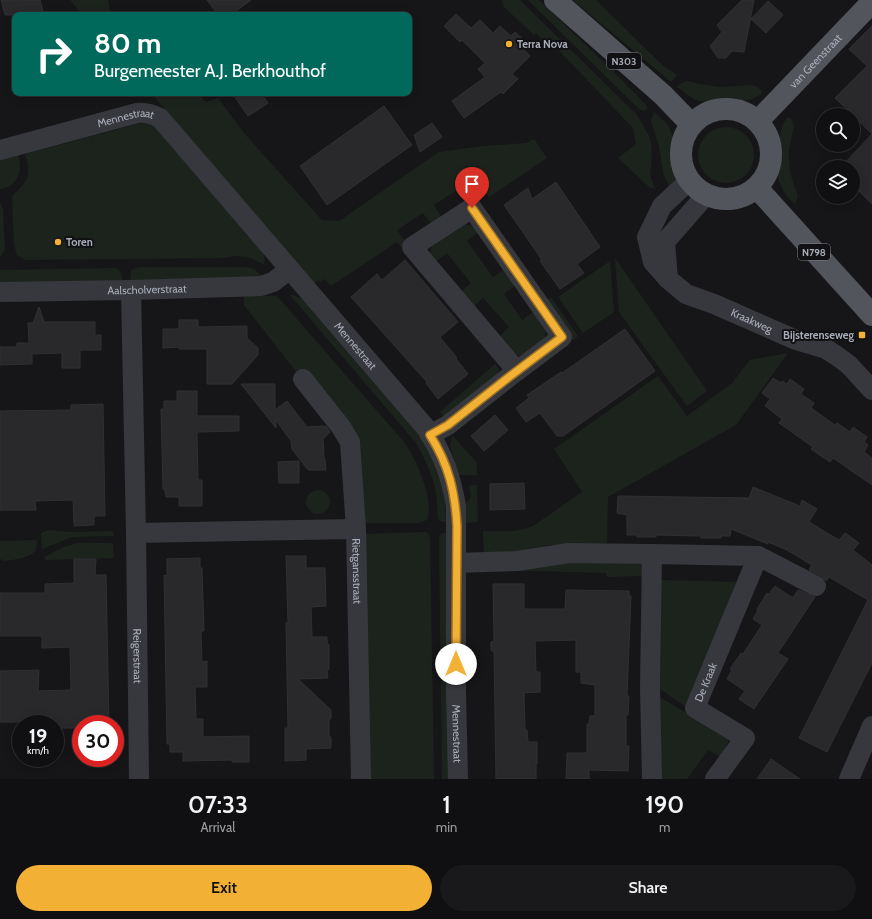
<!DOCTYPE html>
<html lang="en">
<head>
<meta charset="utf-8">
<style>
  body { margin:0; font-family:Cabin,sans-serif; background:#19191b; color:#f1f3f6; height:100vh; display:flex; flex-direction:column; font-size:15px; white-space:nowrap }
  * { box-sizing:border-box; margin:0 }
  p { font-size:13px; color:#9c9d9f }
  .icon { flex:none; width:22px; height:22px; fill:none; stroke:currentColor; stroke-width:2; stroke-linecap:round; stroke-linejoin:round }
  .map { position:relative; height:779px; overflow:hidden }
  .panel { display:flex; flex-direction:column; background:#101012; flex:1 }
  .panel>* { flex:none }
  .banner { position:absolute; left:12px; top:12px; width:400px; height:84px; border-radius:8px; box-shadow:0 2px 10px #0003,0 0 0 1px #303032; background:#00695c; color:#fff; overflow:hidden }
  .fabs { position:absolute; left:816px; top:108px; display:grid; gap:8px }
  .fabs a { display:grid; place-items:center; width:44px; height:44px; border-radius:50%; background:#101012; box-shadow:0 2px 10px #0003,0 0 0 1px #303032; font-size:20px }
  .speed { position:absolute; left:12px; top:715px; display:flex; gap:8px; font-size:20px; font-weight:700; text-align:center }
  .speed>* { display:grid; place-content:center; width:52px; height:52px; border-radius:50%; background:#101012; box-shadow:0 2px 10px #0003,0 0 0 1px #303032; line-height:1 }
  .speed small { font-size:10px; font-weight:400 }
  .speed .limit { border:6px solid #d22; background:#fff; color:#111 }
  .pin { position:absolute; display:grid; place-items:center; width:34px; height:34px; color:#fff; margin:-41px -17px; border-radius:50% 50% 50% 0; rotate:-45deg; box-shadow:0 0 4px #0007 }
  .pin .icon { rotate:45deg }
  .me { position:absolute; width:44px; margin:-22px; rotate:0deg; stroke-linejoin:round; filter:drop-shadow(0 0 3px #0008) }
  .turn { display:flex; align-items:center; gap:14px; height:84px; padding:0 16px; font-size:18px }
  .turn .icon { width:52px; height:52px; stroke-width:2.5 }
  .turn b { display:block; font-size:28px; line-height:34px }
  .eta { display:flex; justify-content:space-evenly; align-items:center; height:68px; text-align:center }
  .eta b { font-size:24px; font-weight:600; line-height:28px }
  .cta { display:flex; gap:8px; margin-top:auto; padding:8px 16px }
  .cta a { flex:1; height:46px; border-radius:24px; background:#f2b134; color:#111; font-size:16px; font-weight:600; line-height:46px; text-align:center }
  .cta a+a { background:#19191b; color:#f1f3f6 }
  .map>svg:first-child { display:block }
  .green { fill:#1c231d }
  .building { fill:#29292c; stroke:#303034 }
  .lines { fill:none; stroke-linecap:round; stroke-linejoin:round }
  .street { stroke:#37383d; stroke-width:20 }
  .primary { stroke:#53555c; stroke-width:22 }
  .route-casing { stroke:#9d7322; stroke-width:10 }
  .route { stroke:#f2b134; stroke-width:7 }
  .poi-dot { fill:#f2b134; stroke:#111113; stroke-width:1.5 }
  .labels { text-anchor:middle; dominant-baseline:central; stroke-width:4; stroke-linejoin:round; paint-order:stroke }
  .shield { fill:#111113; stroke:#7b7e86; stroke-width:1 }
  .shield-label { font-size:10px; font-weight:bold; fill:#a8adb8 }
  .poi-label { font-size:11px; font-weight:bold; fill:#a8adb8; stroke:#111113; text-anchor:start }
  .street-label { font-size:11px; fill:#a8adb8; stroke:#111113 }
</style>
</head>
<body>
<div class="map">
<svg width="872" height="779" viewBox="0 0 872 779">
  <rect width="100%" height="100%" fill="#161618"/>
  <g class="green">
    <path d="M70,0H108L111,15H83Z"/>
    <path d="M502,0H520L637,115L648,134L651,143L652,153L650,175L655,189L649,187L618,158L636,144L633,128L548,39L545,42L536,33L534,35L503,6Z"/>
    <path d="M528,0H539L624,82L646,105L647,108L644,111L639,109Z"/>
    <path d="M573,0H596L661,64L677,75L671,82Z"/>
    <path d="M687,81L699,84L720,87L752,85L756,86L763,92C758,97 750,100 743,101C734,103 704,103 696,100C689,97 683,91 677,87L680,84Z"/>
    <path d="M151,93H198L206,102L218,98L244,133L322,220L339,221L439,152L484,146L527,143L534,139L547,158L489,197L484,191L468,200L460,188L434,205L442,218L432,225L423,213L397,230L406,243L401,247L397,242L331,286L325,279L320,282L318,280L314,284Z"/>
    <path d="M654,112L668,125L671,132L674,140L673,160L679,181L674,185L669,186L663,173L659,146L651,121Z"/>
    <path d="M788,117L792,120L794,126L789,149V157L790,173L798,196L795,204L785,194L778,179L780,154L779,139L782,126Z"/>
    <path d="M141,123L149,124L155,127L261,249L264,255L265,265L248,257L235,256L221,258L25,260L17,255L14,245L12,198C14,192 17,192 20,188C31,178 29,166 25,154Z"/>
    <circle cx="726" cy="155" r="28"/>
    <path d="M18,155C24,170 17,187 0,189V160Z"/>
    <path d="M0,202L3,210L5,250L0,257Z"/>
    <path d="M461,224L470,225L479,232L467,241L493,277L505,269L516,285L504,294L522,320L534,311L545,330V340L523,356L516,355L498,338L509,327L483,298L472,308L460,293L471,283L447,253L433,264L430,254L432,246Z"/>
    <path d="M615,258L707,391L687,406L619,312Z"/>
    <path d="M610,261L614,312L583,333L558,297Z"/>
    <path d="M140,267H246L254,269L261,275L256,279L130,282L131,270Z"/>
    <path d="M116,268C122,271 122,276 122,282L0,284V270Z"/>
    <path d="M290,295H293L303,299L412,425L435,460L445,497L446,522L440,521L438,518C437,510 438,502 436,493C433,475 425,459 416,443Z"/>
    <path d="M244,296H277L404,442C416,459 435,500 427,520L419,523H363L360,440L306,374L301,378L244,305Z"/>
    <path d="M551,297L578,336L573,340L546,301Z"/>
    <path d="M788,353L736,425L608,497L607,543L549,545L508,553L484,554L483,531C500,531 517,533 533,526L582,492L554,449L658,376L687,416L732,383L750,360Z"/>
    <path d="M495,364L499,369L498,375L445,418L440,412Z"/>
    <path d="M452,435L477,463V475H459L450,446Z"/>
    <path d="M469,485H477L478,522L465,523L464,506L471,497Z"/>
    <circle cx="318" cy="502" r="12"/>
    <path d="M48,530L72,532L113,531L114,536L72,537L42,549L41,533Z"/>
    <path d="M425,532L428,533L430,539L434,779H368L363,534Z"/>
    <path d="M442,533H446L450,779H442L439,537Z"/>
    <path d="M37,540L36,550C30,558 14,560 3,561V559L0,560V541Z"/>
    <path d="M78,543H113L114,558L45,560L44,557L64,547Z"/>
    <path d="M566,562L643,564V576L607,577L606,573L535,571L485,572L514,570Z"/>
    <path d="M661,580L736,582L688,708L660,689Z"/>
    <path d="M658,696L730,739L720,757L708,750L687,779H660Z"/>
  </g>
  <g class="building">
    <path d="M1,0H40L44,15H5Z"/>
    <path d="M207,0H251L231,15H218Z"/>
    <path d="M742,0H754L744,52L732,51L726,58H718L710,46L722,32L717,25Z"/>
    <path d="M768,1L783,15L766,33L751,19Z"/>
    <path d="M456,14L471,28L480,20L493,33L500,26L511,36L515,32L527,43L522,47L530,56L512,74L518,79L503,94L501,92L464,118L452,101L485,77L478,69L485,63L462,40L460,42L444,26Z"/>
    <path d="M872,26V134L835,98L867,66L849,49Z"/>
    <path d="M232,93H261L268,103L248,116Z"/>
    <path d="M384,106L412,145L327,205L300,166Z"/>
    <path d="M432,123L442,137L420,152L414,135Z"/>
    <path d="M872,134V204L853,185V167H841Z"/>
    <path d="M556,182L600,247L577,264L584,273L560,289L540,261L542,260L504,205L528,188L532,199Z"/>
    <path d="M405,260L458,322L440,337L457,358L456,359L468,374L438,399L426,383L427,382L351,297L377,274L382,280Z"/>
    <path d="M39,307L44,322H95V335H101V350H80V368H62V353L32,354V364L0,365V347H17V343H29L28,323H33Z"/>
    <path d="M179,320H198V327L247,326V338L258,348V355L232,384H207V349H179V347L163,348V329H179Z"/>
    <path d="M625,329L655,371L563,436H557L540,413L526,422L516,408L529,398L527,395L561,372L562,373Z"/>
    <path d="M773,378L781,383L782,381L787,384L790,379L804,389L801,394L814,403L811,408L835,425L837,423L850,432L853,427L867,437L864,442L868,445L864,452L872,458V485L833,458L830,462L811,449L813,447L779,423L782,419L765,406L770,399L762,393Z"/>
    <path d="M241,384H275V410L287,401L307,427L326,426L330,432L323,439L324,457L325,459L326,470H308L292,449L291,441L276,420V428Z"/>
    <path d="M177,391H197V416H239V431L197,432L198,480H202V506H179V497H166L165,490L163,489L161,409H164V401H177Z"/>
    <path d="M103,404L105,516H94V525L74,526L73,500L35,501L36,510H0V411L71,410V405Z"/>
    <path d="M495,415L508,430L484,451L471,436Z"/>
    <path d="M299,461V483H279L278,462Z"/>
    <path d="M524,483L525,509L490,510V484Z"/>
    <path d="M753,487L800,506L802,500L817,509L809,522L839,540L845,533L859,543L853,550L872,565V663L827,752L799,738L868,600L829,577L826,581L821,576L809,570L812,565L787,550L768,542V544L731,529L730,536H721V538H701V536L656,535V537H637V535H627V515L617,513L618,496L749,498Z"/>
    <path d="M286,556H306V568H325L326,606L311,607L312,637H327V643L329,645V669L327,671L328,678L298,679L331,710V718L329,720V735L331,738V748L306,749V760L285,761V728H288L286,623H288Z"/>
    <path d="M200,558V568H202L204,631H201L202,662L207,661V687H195L196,719H203V737L249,736V762H232V760L183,761V752H170V744H167L164,575L167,576V559Z"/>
    <path d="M74,559H96L95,575H106L109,724H81V728H55V724H48V722H0V671L39,670L38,691L71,690L70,647L42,648V636H0V593H45V584L74,583Z"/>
    <path d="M493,584H524V609H565L566,590L629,591V596H631L627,696H629L628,715H626V746H629L628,771L589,770V779H566L567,753H587V724H589L590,716H595V685L581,683V672H576V640L535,641L536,672H540V692L524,693L525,730H527L528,742H537V764H536V779H496L494,652L491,650V642L494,641Z"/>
    <path d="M775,586L793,598L798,590L815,597L778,653L788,659L754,709L739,699L745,691L727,679L732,670L730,669L741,653L743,654L762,625L753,619L758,610L757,609L767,593L769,594Z"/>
    <path d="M771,759L800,779H757Z"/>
  </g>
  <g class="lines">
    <g class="street">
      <path id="s1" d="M0,150L137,113C146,112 152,114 160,118L426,428C443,454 451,476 456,506V692L458,779"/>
      <path id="s2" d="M689,181L662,206L647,237L653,262L668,279L686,294L714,304L796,340L826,349L837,356L849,365L872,390"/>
      <path d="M668,279L665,242L706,195"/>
      <path id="s3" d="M131,290L136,533L139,779"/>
      <path id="s4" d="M0,292L131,290L261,286L273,282L290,269"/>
      <path id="s5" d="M303,379L341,427L350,442L356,529L361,779"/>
      <path d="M430,435L448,425L509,377L562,337L472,208L412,247L517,371"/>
      <path d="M136,533L356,529"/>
      <path d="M456,563L517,561L569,553L652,554"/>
      <path d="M652,779L650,687L652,554L758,556L816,586"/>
      <path id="s6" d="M715,779L745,738L695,708L758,556"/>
      <path d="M849,779L872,726"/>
    </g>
    <g class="primary">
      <path d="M555,0L663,95L691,124"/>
      <circle cx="726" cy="154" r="45"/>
      <path id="s7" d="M758,121L872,2"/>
      <path d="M757,188L872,315"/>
    </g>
  </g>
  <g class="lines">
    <defs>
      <path id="route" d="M456,664L457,526C455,492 449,465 430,435L448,425L509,377L562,337L472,208"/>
    </defs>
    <use href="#route" class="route-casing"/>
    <use href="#route" class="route"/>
  </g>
  <g class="poi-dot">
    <circle cx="509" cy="44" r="4"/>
    <circle cx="58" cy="242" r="4"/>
    <rect x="858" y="331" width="8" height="8" rx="2"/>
  </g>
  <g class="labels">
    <g class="shield">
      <rect x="607" y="53" width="34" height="16" rx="3"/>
      <rect x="798" y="244" width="32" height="16" rx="3"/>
    </g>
    <g class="shield-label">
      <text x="624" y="61">N303</text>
      <text x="814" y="252">N798</text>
    </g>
    <g class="poi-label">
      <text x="517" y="44">Terra Nova</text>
      <text x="66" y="242">Toren</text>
      <text x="854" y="335" text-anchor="end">Bijsterenseweg</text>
    </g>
    <g class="street-label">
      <text stroke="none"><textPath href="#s7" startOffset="83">van Geenstraat</textPath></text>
      <text stroke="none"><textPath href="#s1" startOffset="130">Mennestraat</textPath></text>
      <text stroke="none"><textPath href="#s4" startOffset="147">Aalscholverstraat</textPath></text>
      <text stroke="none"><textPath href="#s2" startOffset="214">Kraakweg</textPath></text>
      <text stroke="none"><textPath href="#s1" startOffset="466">Mennestraat</textPath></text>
      <text stroke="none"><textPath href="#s5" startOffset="208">Rietgansstraat</textPath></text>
      <text stroke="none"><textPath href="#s3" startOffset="366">Reigerstraat</textPath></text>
      <text stroke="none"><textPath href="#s6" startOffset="137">De Kraak</textPath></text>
      <text stroke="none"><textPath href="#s1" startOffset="886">Mennestraat</textPath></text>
    </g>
  </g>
</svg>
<div class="fabs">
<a><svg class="icon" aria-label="search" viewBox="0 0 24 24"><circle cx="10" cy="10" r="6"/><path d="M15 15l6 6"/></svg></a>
<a><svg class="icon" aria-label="layers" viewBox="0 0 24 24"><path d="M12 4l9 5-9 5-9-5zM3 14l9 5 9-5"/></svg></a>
</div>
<div class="speed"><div>19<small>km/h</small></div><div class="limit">30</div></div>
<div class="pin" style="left:472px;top:208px;background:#d93025"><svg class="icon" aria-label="arrive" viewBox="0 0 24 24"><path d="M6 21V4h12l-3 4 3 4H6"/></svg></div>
<svg class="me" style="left:456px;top:664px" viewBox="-20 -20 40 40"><circle r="19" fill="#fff"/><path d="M0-13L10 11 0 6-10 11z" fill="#f2b134"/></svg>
<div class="banner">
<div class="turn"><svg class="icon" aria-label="right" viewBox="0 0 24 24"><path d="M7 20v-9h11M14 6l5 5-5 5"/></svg><div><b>80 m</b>Burgemeester A.J. Berkhouthof</div></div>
</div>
</div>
<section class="panel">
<div class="eta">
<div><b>07:33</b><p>Arrival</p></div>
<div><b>1</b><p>min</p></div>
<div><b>190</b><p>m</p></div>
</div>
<div class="cta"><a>Exit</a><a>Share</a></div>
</section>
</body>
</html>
